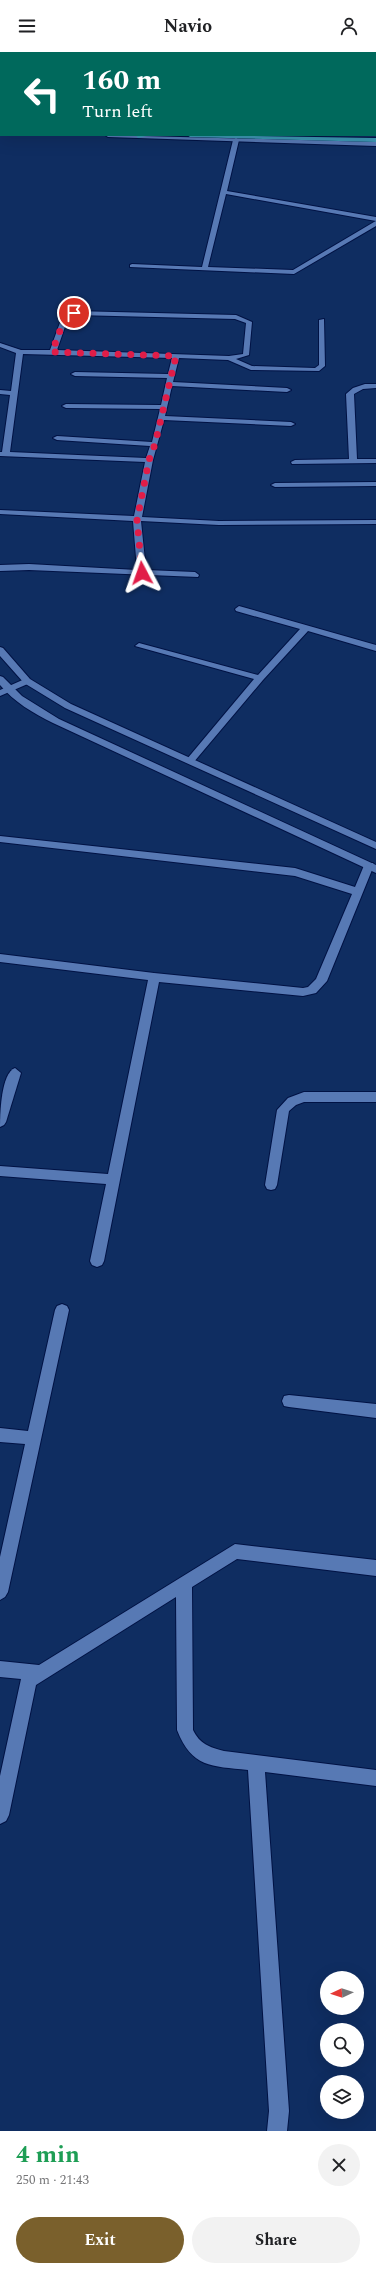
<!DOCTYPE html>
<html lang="en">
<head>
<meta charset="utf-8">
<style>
  body { margin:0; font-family:Spectral,serif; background:#f2f2f2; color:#202124; height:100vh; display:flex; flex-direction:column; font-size:15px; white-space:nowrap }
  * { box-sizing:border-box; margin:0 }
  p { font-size:13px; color:#757577 }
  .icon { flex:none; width:22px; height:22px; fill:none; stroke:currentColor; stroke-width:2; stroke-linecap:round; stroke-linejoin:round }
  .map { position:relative; height:2079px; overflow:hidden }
  .sheet { display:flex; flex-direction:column; background:#fff; flex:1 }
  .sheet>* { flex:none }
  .hud { position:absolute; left:0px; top:0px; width:376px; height:84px; box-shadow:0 4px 16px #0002; background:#00695c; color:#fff; overflow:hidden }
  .needle { width:26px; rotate:266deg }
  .tools { position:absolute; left:320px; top:1919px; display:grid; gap:8px }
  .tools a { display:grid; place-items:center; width:44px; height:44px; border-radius:50%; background:#fff; box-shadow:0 4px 16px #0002; font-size:20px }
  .pin { position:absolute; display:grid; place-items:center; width:34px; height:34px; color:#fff; margin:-17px; border:2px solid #fff; border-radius:50%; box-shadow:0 1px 4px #0007 }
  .me { position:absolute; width:44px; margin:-22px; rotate:356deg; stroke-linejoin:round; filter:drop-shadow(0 0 3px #0008) }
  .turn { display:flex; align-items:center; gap:14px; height:84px; padding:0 16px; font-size:18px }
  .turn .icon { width:52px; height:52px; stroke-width:2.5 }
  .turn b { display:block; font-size:28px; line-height:34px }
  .round { display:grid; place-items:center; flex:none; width:42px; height:42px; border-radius:21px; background:#f2f2f2 }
  .head { display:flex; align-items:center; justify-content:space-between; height:68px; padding:0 16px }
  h1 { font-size:24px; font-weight:700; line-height:30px; color:#1e9e55 }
  .primary-button { display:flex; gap:8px; margin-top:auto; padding:8px 16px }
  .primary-button a { flex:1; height:46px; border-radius:24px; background:#7a602c; color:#fff; font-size:16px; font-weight:700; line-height:46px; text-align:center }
  .primary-button a+a { background:#f2f2f2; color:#202124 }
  header { display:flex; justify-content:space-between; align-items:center; height:52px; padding:0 16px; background:#fff; font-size:18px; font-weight:700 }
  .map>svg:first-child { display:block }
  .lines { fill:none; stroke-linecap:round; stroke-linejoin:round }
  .service-casing { stroke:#001244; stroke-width:2 }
  .minor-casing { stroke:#001244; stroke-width:2 }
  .tertiary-casing { stroke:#001244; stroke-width:2 }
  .primary-casing { stroke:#001244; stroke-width:2 }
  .service { fill:#5779b4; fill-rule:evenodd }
  .minor { fill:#5779b4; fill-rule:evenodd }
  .tertiary { fill:#5779b4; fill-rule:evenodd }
  .primary { fill:#3c96b2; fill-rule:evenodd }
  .route { stroke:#e11d48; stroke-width:7; stroke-dasharray:0 12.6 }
</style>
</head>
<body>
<header><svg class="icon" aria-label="menu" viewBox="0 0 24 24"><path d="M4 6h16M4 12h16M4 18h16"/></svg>Navio<svg class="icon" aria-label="person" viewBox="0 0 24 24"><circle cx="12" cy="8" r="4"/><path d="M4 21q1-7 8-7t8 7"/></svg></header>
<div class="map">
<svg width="376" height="2079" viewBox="0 0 376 2079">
  <rect width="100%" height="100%" fill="#0f2d61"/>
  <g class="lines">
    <defs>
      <path id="service" d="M236,86L239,88L227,139L376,165V169L226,142L208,215L293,218L374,170L376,169V174L294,222L130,215V213L132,212L202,215L233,88Z"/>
      <g id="minor">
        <rect x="174" y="0" width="4" height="1"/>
        <rect x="288" y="0" width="4" height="1"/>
        <rect x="339" y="0" width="6" height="1"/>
        <rect x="375" y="36" width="1" height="4"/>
        <rect x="375" y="58" width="1" height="4"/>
        <path d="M74,259L236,263L252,270L249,303L236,307L252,314L315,316L319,313V268L324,267L325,314L319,319L251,318L228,308L179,306L173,330L287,336L291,338L287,340L172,334L165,364L291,370L295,372L291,374L164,368L153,408L142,465L219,469L376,468V472L219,473L141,469L146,518L195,520L199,523L198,525L29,518L0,519V513L29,512L137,518L133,469L0,462V458L134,464L145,410L0,404V400H2L10,343L0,342V338L11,339L16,301L0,295V291L21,298H50L62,265ZM75,263L235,267L246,271L243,302L229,304L57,298L68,266ZM23,302L172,306L168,322L75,320L71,322L75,324L167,326L161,353L66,352L62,354L66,356L160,357L152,390L57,384L53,386L57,388L150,394L146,406L10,400Z"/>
        <path d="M365,332H376V336L363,337L354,342L357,407H376V411L292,412L291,410L295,408L349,407L346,342L353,336Z"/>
        <path d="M376,430V434L275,435L271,433L275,431Z"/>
        <path d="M239,554L376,593V599L308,579L263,628L193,711H187V707L254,627L135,594L139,591L258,623L300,577L236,559L235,557Z"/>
        <path d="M27,626L32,629L30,631L0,644V638Z"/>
        <path d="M0,784L295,816L355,835L365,811H373L374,813L327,929L316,941L303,944L159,930L104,1209L102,1213L97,1215L92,1213L90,1209L106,1132L0,1124V1114L108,1122L148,928L0,910V902L154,921L303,936L308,935L316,927L352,842L295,824L0,790Z"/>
        <path d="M15,1016L21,1021L6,1070L4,1073L0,1075C0,1062 1,1021 15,1016Z"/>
        <path d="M304,1040H376V1050H304L296,1053L289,1059L277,1133L275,1137L271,1138L267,1137L265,1133L277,1058L288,1046Z"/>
        <path d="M62,1252L67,1254L69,1258L8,1540L5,1545L0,1548V1505L25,1392L0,1390V1376L28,1379L55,1258L57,1254Z"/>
        <path d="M289,1343L376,1352V1366L289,1355L284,1354L282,1349L284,1344Z"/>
        <path d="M235,1492L376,1508V1524L237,1507L192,1535L193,1678C200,1692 209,1695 224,1699L376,1718V1734L265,1720L289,2059L287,2079H267L269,2059L248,1718C211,1714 192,1716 177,1678L176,1545L36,1633L9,1763L6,1769L0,1772V1724L21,1627L0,1625V1609L39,1613Z"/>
      </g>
      <g id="tertiary">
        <rect x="0" y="59" width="1" height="4"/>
        <rect x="375" y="71" width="1" height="4"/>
        <rect x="0" y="78" width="1" height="4"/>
        <path d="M105,83L376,90V94L108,85Z"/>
        <path d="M0,595L3,596L30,627L71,652L376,790V797L65,656L24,631L0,604Z"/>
        <path d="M0,624L3,625L22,644L59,667L376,813V821L53,671C33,661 14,650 0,633Z"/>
      </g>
      <g id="primary">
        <rect x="0" y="70" width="1" height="4"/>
        <rect x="375" y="76" width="1" height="4"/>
        <path d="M136,83H150L138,86Z"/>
        <path d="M187,83L376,86V90L190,85Z"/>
      </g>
    </defs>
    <use href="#service" class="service-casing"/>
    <use href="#minor" class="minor-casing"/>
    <use href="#tertiary" class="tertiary-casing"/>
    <use href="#primary" class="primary-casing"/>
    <use href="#service" class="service"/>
    <use href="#minor" class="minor"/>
    <use href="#tertiary" class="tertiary"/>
    <use href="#primary" class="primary"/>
  </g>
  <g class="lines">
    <path class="route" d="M74,261L65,265L52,300L176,304L155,392L149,408L137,468L142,521"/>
  </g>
</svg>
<div class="tools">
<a><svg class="needle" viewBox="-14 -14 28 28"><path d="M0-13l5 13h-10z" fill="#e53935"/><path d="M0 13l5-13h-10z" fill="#757577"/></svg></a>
<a><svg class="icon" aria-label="search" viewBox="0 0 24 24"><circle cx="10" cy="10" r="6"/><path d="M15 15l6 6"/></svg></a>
<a><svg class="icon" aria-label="layers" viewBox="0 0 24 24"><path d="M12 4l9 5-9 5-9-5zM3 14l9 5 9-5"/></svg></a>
</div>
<div class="pin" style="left:74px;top:261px;background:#d93025"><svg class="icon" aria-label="arrive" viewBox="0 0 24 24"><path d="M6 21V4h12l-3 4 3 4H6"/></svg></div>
<svg class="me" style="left:142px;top:521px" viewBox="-20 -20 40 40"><path d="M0-17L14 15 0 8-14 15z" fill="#e11d48" stroke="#fff" stroke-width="4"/></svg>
<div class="hud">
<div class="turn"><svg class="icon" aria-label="left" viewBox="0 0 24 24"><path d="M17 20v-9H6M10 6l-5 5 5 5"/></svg><div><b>160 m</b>Turn left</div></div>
</div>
</div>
<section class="sheet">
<div class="head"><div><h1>4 min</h1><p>250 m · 21:43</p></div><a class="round"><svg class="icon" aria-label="close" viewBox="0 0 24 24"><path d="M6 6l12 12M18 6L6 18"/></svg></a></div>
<div class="primary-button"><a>Exit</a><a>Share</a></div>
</section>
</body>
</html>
